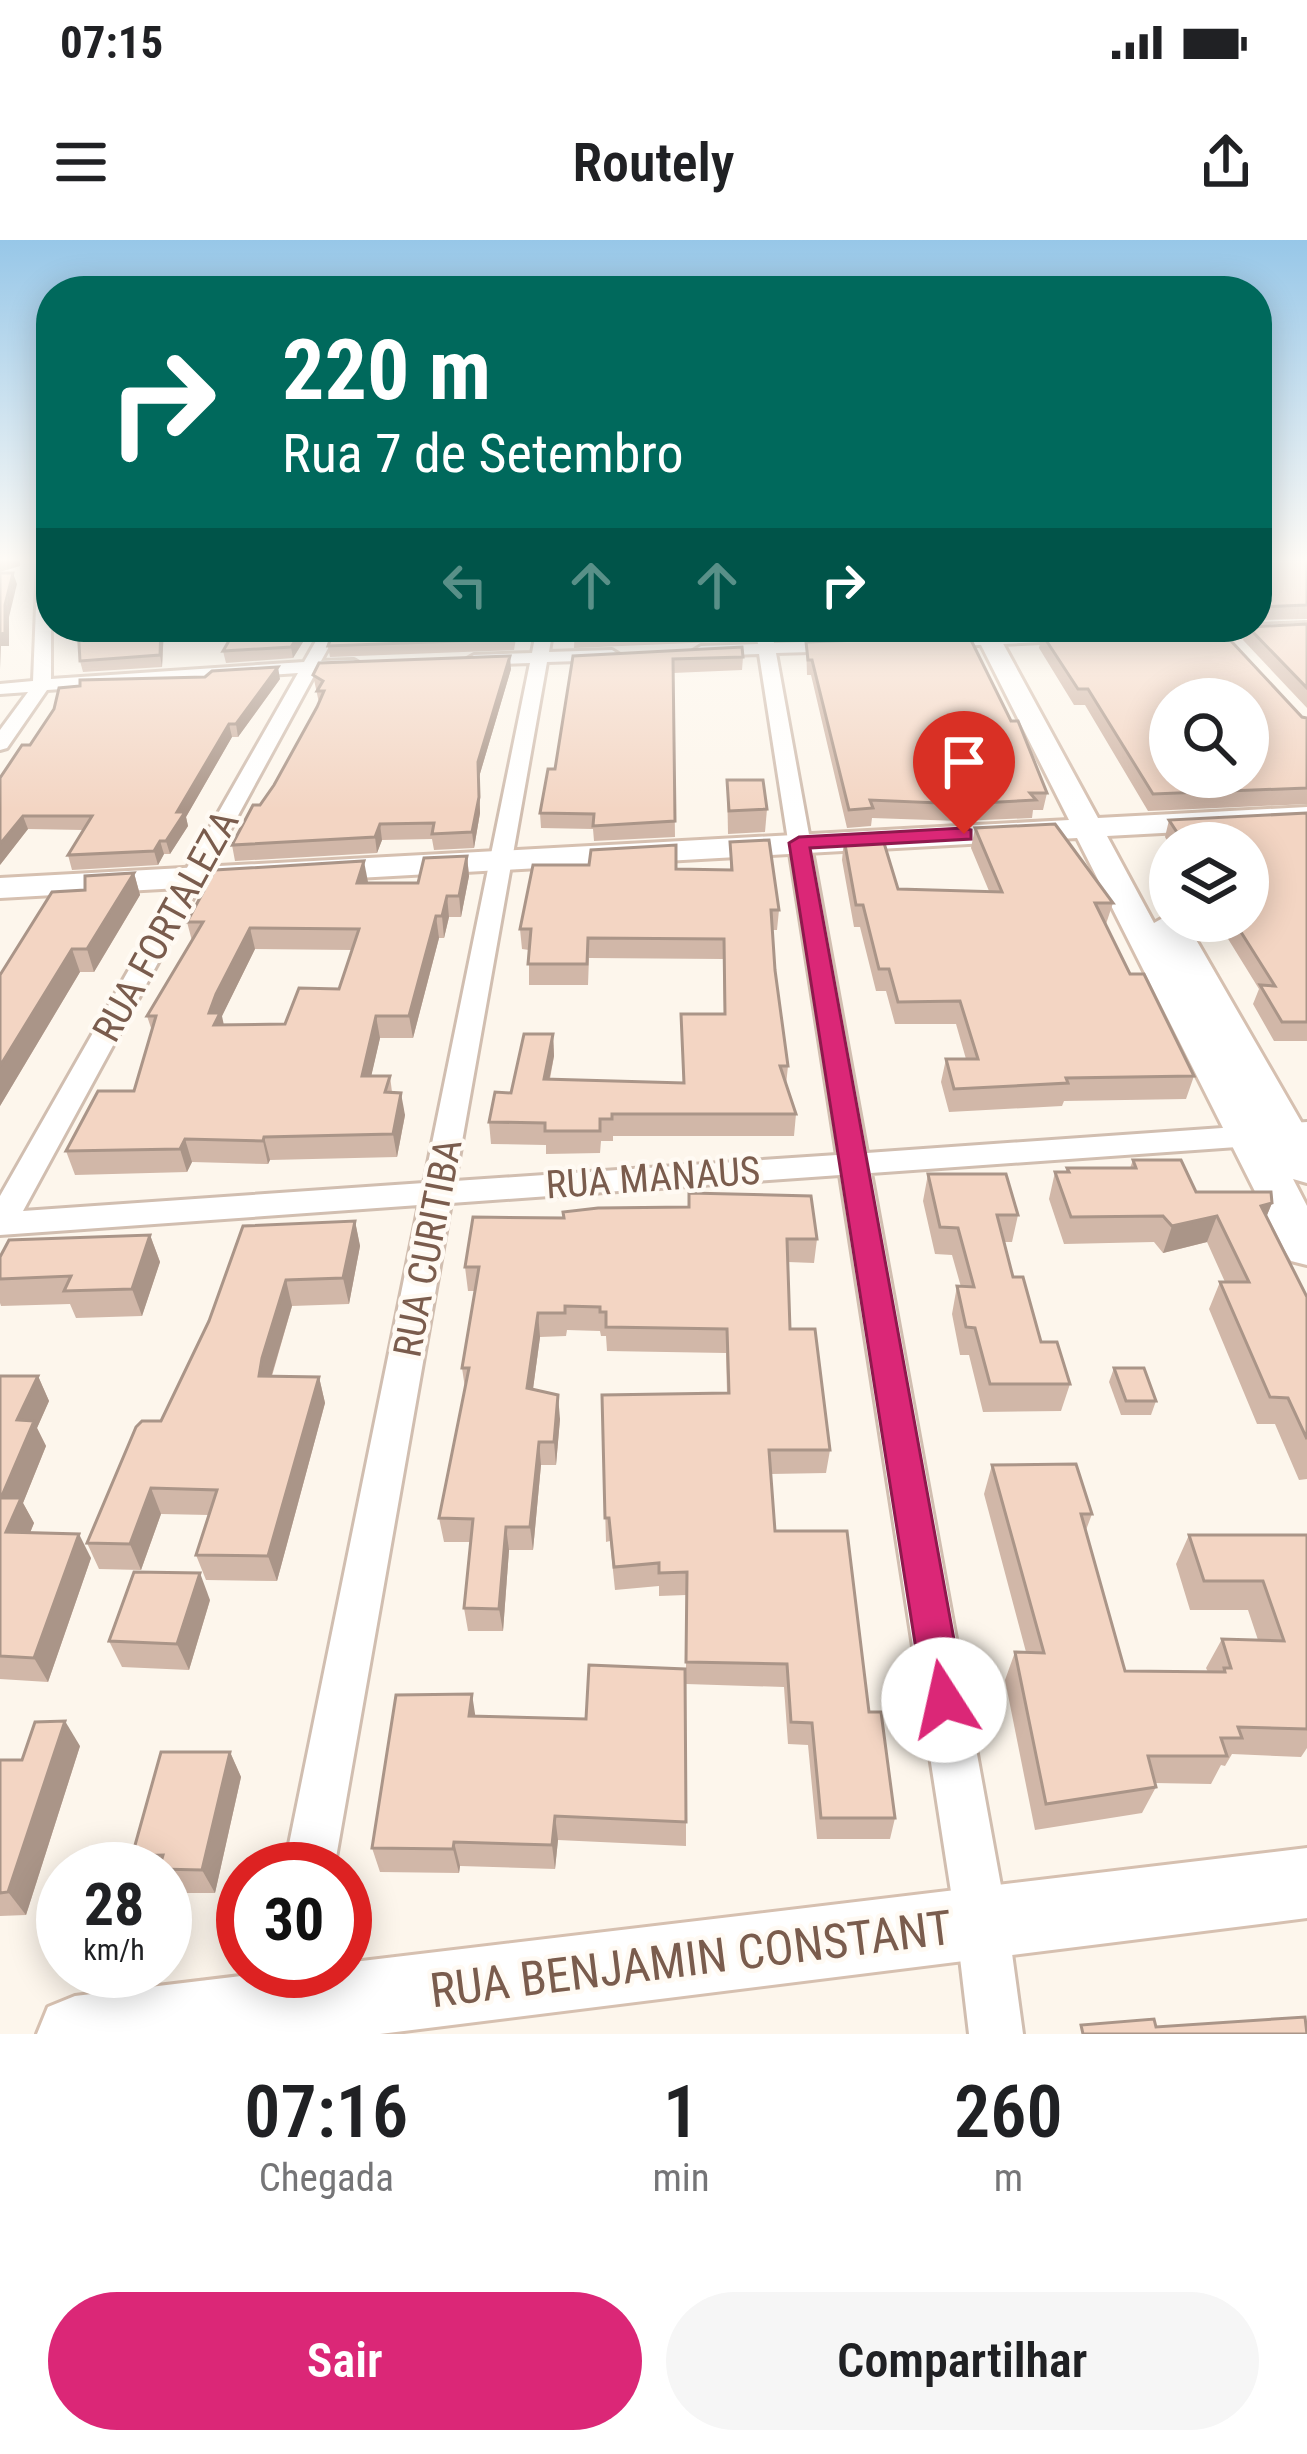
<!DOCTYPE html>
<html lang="pt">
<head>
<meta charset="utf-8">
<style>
  body { margin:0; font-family:"Roboto Condensed",sans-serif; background:#f6f6f6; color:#202124; height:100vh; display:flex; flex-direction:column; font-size:45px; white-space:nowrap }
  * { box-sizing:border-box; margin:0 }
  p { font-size:39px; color:#757577 }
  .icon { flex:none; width:66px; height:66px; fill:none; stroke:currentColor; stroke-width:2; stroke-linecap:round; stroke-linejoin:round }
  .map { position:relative; height:1794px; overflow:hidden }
  .details { display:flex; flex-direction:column; background:#fff; flex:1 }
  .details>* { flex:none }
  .banner { position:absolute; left:36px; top:36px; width:1236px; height:366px; border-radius:48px; box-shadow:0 6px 30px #0003; background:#00695c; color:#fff; overflow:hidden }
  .tools { position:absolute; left:1149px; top:438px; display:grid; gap:24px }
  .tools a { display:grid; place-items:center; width:120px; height:120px; border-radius:50%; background:#fff; box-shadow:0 6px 30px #0003; font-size:60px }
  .speed { position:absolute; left:36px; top:1602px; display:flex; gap:24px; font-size:60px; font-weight:700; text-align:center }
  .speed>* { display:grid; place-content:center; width:156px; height:156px; border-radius:50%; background:#fff; box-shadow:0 6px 30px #0003; line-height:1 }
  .speed small { font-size:30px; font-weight:400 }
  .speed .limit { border:18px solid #d22; background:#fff; color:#111 }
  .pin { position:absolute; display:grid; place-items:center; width:102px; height:102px; color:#fff; margin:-123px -51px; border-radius:50% 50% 50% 0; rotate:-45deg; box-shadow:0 0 12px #0007 }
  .pin .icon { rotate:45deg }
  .me { position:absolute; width:132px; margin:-66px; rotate:350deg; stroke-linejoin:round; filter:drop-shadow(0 0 9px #0008) }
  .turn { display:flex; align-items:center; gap:42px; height:252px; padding:0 48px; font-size:54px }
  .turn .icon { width:156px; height:156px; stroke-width:2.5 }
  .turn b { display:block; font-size:84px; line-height:102px }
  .lanes { display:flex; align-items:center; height:114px; padding:0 48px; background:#0003; justify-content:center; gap:60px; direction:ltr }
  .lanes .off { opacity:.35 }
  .eta { display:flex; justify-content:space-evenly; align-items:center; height:204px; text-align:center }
  .eta b { font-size:72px; font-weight:600; line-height:84px }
  .button { display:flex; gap:24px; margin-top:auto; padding:24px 48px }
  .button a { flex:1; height:138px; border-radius:72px; background:#db2777; color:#fff; font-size:48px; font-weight:600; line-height:138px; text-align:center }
  .button a+a { background:#f6f6f6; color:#202124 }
  .status { display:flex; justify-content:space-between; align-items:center; height:84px; padding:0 60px; background:#fff; direction:ltr }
  .status svg { height:33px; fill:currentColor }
  header { display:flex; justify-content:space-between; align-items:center; height:156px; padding:0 48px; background:#fff; font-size:54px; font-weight:600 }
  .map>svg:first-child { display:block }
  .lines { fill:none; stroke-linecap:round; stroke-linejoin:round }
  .street-casing { stroke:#d1beb0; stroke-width:6 }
  .secondary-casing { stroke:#d6c0b0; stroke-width:6 }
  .street { fill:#fff; fill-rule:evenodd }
  .secondary { fill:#fff; fill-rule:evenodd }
  .wall { fill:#d1b7a8; fill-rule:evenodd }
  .shaded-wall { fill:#aa9588 }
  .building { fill:#f3d5c3; stroke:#aa9588; stroke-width:3; fill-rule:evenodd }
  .route { fill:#db2777; stroke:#8e194d; stroke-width:3 }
  .labels { text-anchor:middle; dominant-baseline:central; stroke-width:9; stroke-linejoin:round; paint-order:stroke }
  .street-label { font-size:39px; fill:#7a5c4d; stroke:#fffaf3 }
  .near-street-label { font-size:48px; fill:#7a5c4d; stroke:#fffaf3 }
</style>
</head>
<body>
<div class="status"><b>07:15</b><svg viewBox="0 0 49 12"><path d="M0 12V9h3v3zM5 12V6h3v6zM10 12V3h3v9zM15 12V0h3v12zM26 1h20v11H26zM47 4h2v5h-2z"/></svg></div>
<header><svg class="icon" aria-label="menu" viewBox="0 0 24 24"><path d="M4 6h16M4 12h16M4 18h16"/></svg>Routely<svg class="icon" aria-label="share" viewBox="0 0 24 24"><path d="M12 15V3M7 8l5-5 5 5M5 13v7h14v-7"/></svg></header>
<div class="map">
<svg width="1307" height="1794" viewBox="0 0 1307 1794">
  <rect width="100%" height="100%" fill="#fdf6ec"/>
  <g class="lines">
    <defs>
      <g id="street">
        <path d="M38,319H51V439L304,422L324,387H340L321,421L354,420L363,425L354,430L316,432L23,971L424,943L530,423L474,425L465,420L474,415L532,413L537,387H553L549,412L612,410L620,415L612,420L547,422L455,941L837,915L759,414L701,416L693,411L701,406L758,404L755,387H771L774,403L845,401L853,406L845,411L776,413L867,913L1307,882V902L871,933L1008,1684L1023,1794H969L956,1684L840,935L451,963L334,1629H284L419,965L0,995V956L298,433L47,450L7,508L0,510V490L28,452L0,454V444L33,441Z"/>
        <path d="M1307,383V393L1181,398L1173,393L1181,388Z"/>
        <path d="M1079,392L1087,397L1085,400L935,407L927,402L935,397Z"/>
      </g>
      <g id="secondary">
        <path d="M972,387H994L1098,578L1307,567V585L1107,596L1154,683L1170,674V681L1187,684L1307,892V943L1293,939L1307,966V1025L1291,1021L1284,1009L1077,598L0,658V638L1069,580Z"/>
        <path d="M1307,1608V1678L380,1794H37L48,1767L75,1756L282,1731H345V1723Z"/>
      </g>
    </defs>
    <use href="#street" class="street-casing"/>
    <use href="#secondary" class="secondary-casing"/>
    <use href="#street" class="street"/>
    <use href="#secondary" class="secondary"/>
  </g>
  <g class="wall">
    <path d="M1257,319H1307V379L1257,380Z"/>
    <path d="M1307,384V468L1243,400L1247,387Z"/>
    <path d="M78,387H234L164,389L162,427L83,432L80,421Z"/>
    <path d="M237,387H321L313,397L308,394L293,418L226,423L223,411Z"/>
    <path d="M518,387L514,410L330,417L328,406Z"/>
    <path d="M575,387H754L752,394H739V401L574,408Z"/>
    <path d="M773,387H967V391L803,398L777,394Z"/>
    <path d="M1025,387H1091L1027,390Z"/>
    <path d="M1042,394L1307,478V564L1148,571L1085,465H1074L1039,408Z"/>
    <path d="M806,402L1047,553L1043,570H1033L1032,578L960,581L872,578L871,586L847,588L811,435H807Z"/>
    <path d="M573,416L743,417L742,430L673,433L675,597L594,601L593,589L541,588L540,573L555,529Z"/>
    <path d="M511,429L479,537L480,573L474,608L434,610L432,599L382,600L377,613L235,621L232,605L274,545L319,463L313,435Z"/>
    <path d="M280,439L238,497H232L186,577L188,586L170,614H164L158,625L72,630L68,615L83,590L28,589L0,625L30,505Z"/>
    <path d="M727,540L767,569L765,592L728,594Z"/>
    <path d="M1307,573V801H1274L1253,764L1259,749L1217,681H1248V603H1170V606L1165,597L1169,580Z"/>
    <path d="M975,588L1113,663L1106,684L1130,734L1194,836L1186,859L1064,861L1062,866L949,872L941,842L946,819H966L956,784H895L886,751H876L860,687H854L842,620L844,599H854L855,595L898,649L989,651L971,608Z"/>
    <path d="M730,602L779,670L777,690H772L775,730L788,826L786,845L796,874L794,896H613V901H601L600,913L546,914V905L491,904L489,882L553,794L554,816L550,839L683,843L681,774H724L723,719L589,718L588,745H529V710L522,709L520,689L676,629L730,630Z"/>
    <path d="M467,616L469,636L461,677H449L444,698H439L413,798H380L371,836H390L392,852L405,875L397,917L270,920L268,924L192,922L187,932L75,935L66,911L134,851L152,791L147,776L192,701L187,682L367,643H418ZM255,709L352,710L339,749L285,784L223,785L221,778Z"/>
    <path d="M134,633L140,655L94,732H80L0,866V735L85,650Z"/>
    <path d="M1133,920L1196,952L1272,963L1266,977L1307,1057V1239L1299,1240L1275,1184H1257L1209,1069L1220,1042H1225L1207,1002L1163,1013L1154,1002L1064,1004L1049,959L1055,932H1066L1067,928H1130Z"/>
    <path d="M928,934L1018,975L1012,1002H1004L1013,1037L1041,1102L1070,1144L1061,1171L983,1172L969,1115H960L952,1074L957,1046L961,1047L952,1015L935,1014L923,961Z"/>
    <path d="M473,977L817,999L814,1023L788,1022L790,1089L830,1210L826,1233L771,1234L775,1291L869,1472L895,1578L890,1599H817L808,1505L788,1504L784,1447L686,1444V1355L659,1356V1346L615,1350L610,1301L606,1302L602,1155L727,1153L726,1113L607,1111L606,1096H601L600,1091L567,1090L566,1096L540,1097L533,1149L560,1179L556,1225H541L533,1310H509L503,1391H468L464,1368L471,1302H444L439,1278L465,1148L462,1128L475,1051H468L465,1027Z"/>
    <path d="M355,981L360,1006L349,1064L292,1066L272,1136L319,1137L325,1163L277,1341L206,1340L196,1315L209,1275L161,1274L141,1330L99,1329L87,1303L161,1181L209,1081Z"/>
    <path d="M150,995L160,1022L142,1076L76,1078L70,1064L1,1066L0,1063V1017Z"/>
    <path d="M1114,1128L1156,1161L1151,1175H1121L1109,1142Z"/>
    <path d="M0,1136H38L49,1161L37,1188L46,1206L23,1263L34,1283L30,1293L91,1318L48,1442L0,1439Z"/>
    <path d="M992,1225L1092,1274L1086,1290L1125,1431L1208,1432L1206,1428L1222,1399L1258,1400L1248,1370H1190L1176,1324L1189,1295H1307V1508L1301,1517L1232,1514L1225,1526L1221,1525L1211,1544L1155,1543L1156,1547L1142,1573L1035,1590L1005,1440L1015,1412H1026L984,1254Z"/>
    <path d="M210,1360L189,1430L122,1427L109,1401Z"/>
    <path d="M476,1476L686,1582V1606L558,1600L555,1629L460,1626L459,1633L380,1632L372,1608Z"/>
    <path d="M80,1506L26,1675L0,1676V1520H22Z"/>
    <path d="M230,1512L241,1537L215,1653H172L165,1641V1629H140L132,1616Z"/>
  </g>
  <g class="shaded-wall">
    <path d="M20,319V326L0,332V320Z"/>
    <path d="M13,333L17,344L9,377V406H1L0,429V394Z"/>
    <path d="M161,387H164L162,427L160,415Z"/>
    <path d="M304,387H307L308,394L293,418L291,407Z"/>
    <path d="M311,387H321L313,397Z"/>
    <path d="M510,416L511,429L479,537L480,573L474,608L472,592L478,522Z"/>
    <path d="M278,427L280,439L238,497L236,484Z"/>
    <path d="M229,484L232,497L186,577L188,586L170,614L166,601L177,572Z"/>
    <path d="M23,576L28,589L0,625V604Z"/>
    <path d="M380,584L382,600L377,613L375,597Z"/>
    <path d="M160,601L164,614L158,625L154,611Z"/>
    <path d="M467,616L469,636L461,677L459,656Z"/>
    <path d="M364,621L368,642L360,664L357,643Z"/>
    <path d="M134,633L140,655L94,732L87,709Z"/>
    <path d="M447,656L449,677L444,698L442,676Z"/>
    <path d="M436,676L439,698L413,798L409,776Z"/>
    <path d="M250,688L255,709L222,776L226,795L220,807L209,773L216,754Z"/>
    <path d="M72,709L80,732L0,866V826Z"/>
    <path d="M376,776L380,798L366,859L362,836Z"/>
    <path d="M553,794L554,816L545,860L544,839Z"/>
    <path d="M401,853L405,875L397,917L393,894Z"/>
    <path d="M264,897L270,920L268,924L263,901Z"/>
    <path d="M185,899L192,922L187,932L180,909Z"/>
    <path d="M1272,963L1261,990V966Z"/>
    <path d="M1217,976L1207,1002L1163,1013L1172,986Z"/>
    <path d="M355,981L360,1006L349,1064L343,1038Z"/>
    <path d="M150,995L160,1022L142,1076L132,1049Z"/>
    <path d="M286,1040L292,1066L269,1144L259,1136L262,1118Z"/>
    <path d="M538,1073L540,1097L530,1171L527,1148Z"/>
    <path d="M38,1136L49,1161L37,1188L46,1206L23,1263L34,1283L20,1317L6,1292L1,1258L17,1180Z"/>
    <path d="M319,1137L325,1163L277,1341L268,1316Z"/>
    <path d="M558,1155L560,1179L556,1225L554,1202Z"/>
    <path d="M539,1202L541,1225L533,1310L530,1287Z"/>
    <path d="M151,1248L161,1274L141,1330L130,1304Z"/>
    <path d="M506,1287L509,1310L503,1391L499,1369Z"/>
    <path d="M79,1294L91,1318L48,1442L34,1418Z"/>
    <path d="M200,1333L210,1360L189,1430L177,1404Z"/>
    <path d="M472,1454L476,1480L469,1476Z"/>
    <path d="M65,1481L80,1506L26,1675L8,1652Z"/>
    <path d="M230,1512L241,1537L215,1653L202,1630Z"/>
    <path d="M555,1576L558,1600L555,1629L552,1605Z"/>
    <path d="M454,1602L460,1626L459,1633L453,1609Z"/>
  </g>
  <g class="building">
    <path d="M1257,319H1307V365L1257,367Z"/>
    <path d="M0,333H13L5,365V393L0,394Z"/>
    <path d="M1307,384V448L1248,387Z"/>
    <path d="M78,387H161L160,415L80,421Z"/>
    <path d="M237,387H304L291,407L223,411Z"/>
    <path d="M335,387H515L513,399L328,406Z"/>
    <path d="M575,387H739V390L573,396Z"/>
    <path d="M1218,387L1302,477L1307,478V548L1153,554L1088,449H1078L1042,394ZM1170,459H1248V537H1170Z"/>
    <path d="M969,396L1011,481H1018L1047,553H1030L1036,560L963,564L870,560L873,568L849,570L812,420H808L806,402Z"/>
    <path d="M742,407L743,417L673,419L675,581L593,586L594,574L540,573L548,529H555L573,416Z"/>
    <path d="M510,416L478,522L479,557L472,592L432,594L434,583L380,584L375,597L232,605L253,565H260L274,545L317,467L324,451H317L323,441L313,435L319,423Z"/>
    <path d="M278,427L236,484H229L177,572H185L166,601H160L154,611L68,615L92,576H23L0,604V538L22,505H30L54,469L59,448L80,446V440L205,437L212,431Z"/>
    <path d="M727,540H763L767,569L729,571Z"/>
    <path d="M1307,573V782H1282L1260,745L1275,746L1234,681H1248V603H1184L1169,580Z"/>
    <path d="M1055,584L1113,663H1095L1130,734H1144L1194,836L1066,838L1068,843L954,849L946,819H978L960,761L898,762L889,729H879L863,665H856L844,599H855V595L881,593L898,649L1002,652L975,588Z"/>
    <path d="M769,600L779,670H771L775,730L788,826H780L796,874H612V879H600V891H545V883L489,882L495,852L511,853L524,794H553L544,839L684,843L681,774H725L724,699L588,698L587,724H528L531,689H520L533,625H589L591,610L676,605V629L732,630L730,602Z"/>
    <path d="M467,616L459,656H447L442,676H436L409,776H376L362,836H390L385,852L401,853L393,894L264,897L263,901L185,899L180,909L66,911L98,851H134L156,776H147L203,682H187L215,630L364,621L357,643H418L424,618ZM250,688L359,689L339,749L299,748L285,784L214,785L220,773H209L216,754Z"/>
    <path d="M134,633L87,709H72L0,826V735L52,652L85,650V636Z"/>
    <path d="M1133,920H1181L1196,952H1271L1272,963L1261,966L1307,1057V1199L1288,1158L1270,1157L1220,1042H1249L1217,976L1172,986L1163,976L1071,977L1055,932H1069L1067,928H1136Z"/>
    <path d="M928,934H1006L1018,975H997L1013,1037H1023L1041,1102H1057L1070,1144H990L975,1088L966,1087L957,1046L974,1047L958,988L940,987Z"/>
    <path d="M689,953L811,956L817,999H787L790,1089H815L830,1210H769L775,1291H847L869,1472H881L895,1578H821L812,1483L791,1482L787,1424L686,1422L687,1332L659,1333V1323L614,1327L609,1278H605L602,1155L729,1153L727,1089L606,1087V1072H600V1067L565,1066V1073H538L527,1148L558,1155L554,1202H539L530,1287H506L499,1369L464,1368L473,1279L439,1278L469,1128H462L479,1027H465L473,977L564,978L563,972L598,968L689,967Z"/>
    <path d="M355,981L343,1038L286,1040L262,1118L259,1136L319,1137L268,1316L196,1315L217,1250L151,1248L130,1304L87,1303L136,1187L142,1181H161L209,1081L243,986Z"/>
    <path d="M150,995L132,1049L64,1051L71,1036L0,1039V1017L9,1000Z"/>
    <path d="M1114,1128H1144L1156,1161H1126Z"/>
    <path d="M0,1136H38L17,1180L34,1181L1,1258H21L6,1292L79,1294L34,1418L0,1416Z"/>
    <path d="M1076,1224L1092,1274H1081L1125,1431L1225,1432L1224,1428H1231L1222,1399L1284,1401L1263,1341H1204L1189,1295H1307V1489L1238,1487L1242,1498H1221L1227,1516H1148L1156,1547L1046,1564L1015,1412L1044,1413L992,1225Z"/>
    <path d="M134,1332L200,1333L177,1404L109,1401Z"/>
    <path d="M589,1425L685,1429L686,1582L555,1576L552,1605L454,1602L453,1609L372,1608L396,1455L472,1454L469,1476L586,1479Z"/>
    <path d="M65,1481L8,1652L0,1653V1520H22L35,1482Z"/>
    <path d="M161,1512H230L202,1630L159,1629L163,1615L132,1616Z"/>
    <path d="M1305,1777L1307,1794H1083L1081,1785L1154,1779L1156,1787Z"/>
  </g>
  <linearGradient id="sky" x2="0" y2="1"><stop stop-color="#97c7e8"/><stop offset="0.56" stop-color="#fefbf6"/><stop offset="1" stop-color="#fefbf6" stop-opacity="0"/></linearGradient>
  <rect width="1307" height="570" fill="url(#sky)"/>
  <path class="route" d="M964,588L971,590V599L810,608L965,1460L959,1475L944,1480L930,1475L924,1460L789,603L799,597Z"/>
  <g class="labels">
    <g class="street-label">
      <text transform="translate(166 686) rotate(-61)">RUA FORTALEZA</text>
      <text transform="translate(653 938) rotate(-4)">RUA MANAUS</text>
      <text transform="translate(428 1008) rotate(-79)">RUA CURITIBA</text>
    </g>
    <g class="near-street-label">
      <text transform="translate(691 1719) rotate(-7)">RUA BENJAMIN CONSTANT</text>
    </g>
  </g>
</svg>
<div class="tools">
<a><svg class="icon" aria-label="search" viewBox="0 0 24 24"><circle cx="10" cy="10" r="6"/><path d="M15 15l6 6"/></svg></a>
<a><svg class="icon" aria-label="layers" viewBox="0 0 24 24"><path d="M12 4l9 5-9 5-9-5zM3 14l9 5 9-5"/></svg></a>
</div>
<div class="speed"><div>28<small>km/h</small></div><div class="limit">30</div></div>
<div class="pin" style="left:964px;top:594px;background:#d93025"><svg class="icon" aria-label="arrive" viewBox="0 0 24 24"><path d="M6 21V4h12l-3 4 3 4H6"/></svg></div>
<svg class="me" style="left:944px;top:1460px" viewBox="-20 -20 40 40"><circle r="19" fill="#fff"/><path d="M0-13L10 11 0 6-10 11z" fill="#db2777"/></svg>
<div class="banner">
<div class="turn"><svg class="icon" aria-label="right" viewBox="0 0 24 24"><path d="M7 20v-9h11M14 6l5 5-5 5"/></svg><div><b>220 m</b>Rua 7 de Setembro</div></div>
<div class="lanes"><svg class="icon off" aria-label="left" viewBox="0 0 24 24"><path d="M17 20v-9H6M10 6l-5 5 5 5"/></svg><svg class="icon off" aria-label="ahead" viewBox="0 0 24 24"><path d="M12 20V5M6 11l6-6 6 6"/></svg><svg class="icon off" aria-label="ahead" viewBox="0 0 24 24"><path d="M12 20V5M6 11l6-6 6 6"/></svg><svg class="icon" aria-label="right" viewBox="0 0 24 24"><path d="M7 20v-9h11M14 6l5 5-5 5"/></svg></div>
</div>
</div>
<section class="details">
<div class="eta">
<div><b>07:16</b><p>Chegada</p></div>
<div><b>1</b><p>min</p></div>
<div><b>260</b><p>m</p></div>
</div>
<div class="button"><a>Sair</a><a>Compartilhar</a></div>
</section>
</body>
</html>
